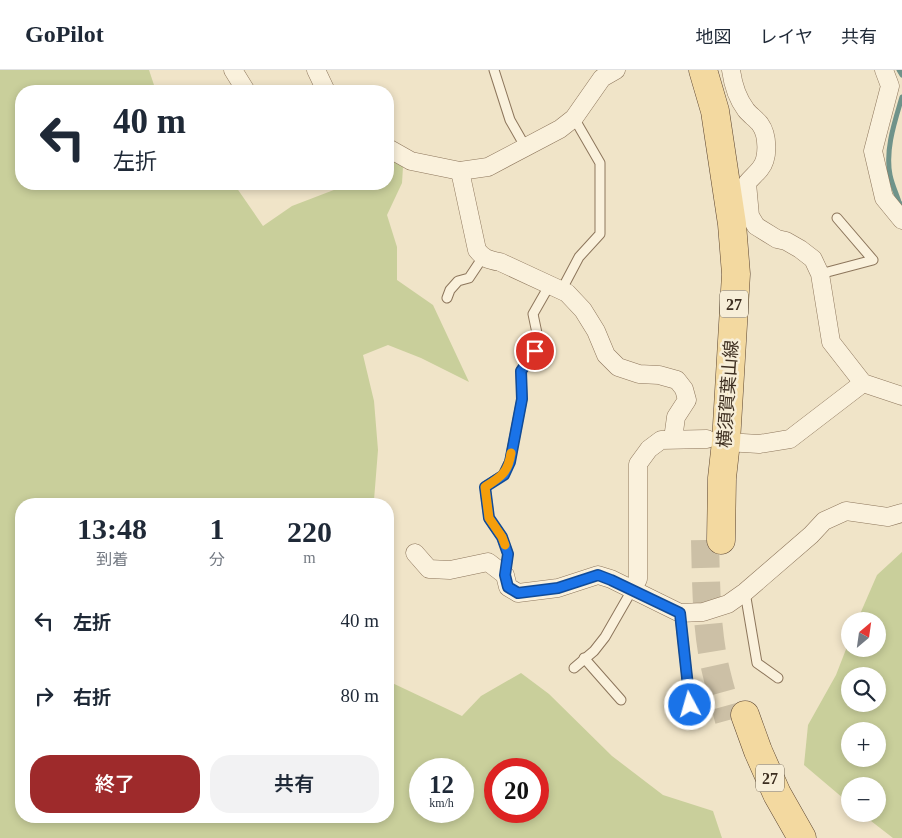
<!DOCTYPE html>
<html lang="ja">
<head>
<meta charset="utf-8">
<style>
  body { margin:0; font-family:"Times New Roman","Noto Sans JP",serif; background:#f2f2f3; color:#1f2937; height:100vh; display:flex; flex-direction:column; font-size:19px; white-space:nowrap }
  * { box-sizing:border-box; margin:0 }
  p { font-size:16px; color:#747a83 }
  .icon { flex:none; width:28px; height:28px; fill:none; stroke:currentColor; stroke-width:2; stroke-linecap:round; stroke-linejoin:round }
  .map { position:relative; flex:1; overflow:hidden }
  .details { position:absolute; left:15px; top:428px; width:379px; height:325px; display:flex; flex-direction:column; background:#fff; border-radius:20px; box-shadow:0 2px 8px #0003 }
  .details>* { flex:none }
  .hud { position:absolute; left:15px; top:15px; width:379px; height:105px; border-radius:20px; box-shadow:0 2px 8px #0003; background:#fff; color:#1f2937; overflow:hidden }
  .needle { width:32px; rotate:29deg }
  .fabs { position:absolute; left:841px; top:542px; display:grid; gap:10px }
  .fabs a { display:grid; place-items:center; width:45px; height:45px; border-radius:50%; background:#fff; box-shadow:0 2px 8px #0003; font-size:25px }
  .speed { position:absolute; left:409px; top:688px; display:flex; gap:10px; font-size:25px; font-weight:700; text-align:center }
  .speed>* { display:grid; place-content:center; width:65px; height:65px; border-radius:50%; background:#fff; box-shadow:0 2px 8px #0003; line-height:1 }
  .speed small { font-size:12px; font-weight:400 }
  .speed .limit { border:8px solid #d22; background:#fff; color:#111 }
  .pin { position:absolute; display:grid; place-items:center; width:42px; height:42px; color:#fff; margin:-21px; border:2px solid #fff; border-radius:50%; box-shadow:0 1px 5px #0007 }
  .me { position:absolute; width:55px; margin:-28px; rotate:354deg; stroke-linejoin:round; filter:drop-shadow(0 0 4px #0008) }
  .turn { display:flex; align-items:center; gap:18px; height:105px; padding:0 15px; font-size:22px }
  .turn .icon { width:65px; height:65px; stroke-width:2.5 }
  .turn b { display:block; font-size:35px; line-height:42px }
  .eta { display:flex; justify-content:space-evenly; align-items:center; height:85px; text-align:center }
  .eta b { font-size:30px; font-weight:600; line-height:35px }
  .button { display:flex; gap:10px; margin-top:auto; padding:10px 15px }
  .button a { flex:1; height:58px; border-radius:20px; background:#9e2a2b; color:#fff; font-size:20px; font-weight:600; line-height:58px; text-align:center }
  .button a+a { background:#f2f2f3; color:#1f2937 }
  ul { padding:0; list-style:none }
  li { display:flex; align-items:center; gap:15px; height:75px; padding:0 15px }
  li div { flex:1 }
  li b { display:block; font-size:19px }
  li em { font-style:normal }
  header { display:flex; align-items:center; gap:30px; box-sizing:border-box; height:70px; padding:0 25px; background:#fff; border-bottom:1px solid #e0e1e3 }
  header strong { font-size:24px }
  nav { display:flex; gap:28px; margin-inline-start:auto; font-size:18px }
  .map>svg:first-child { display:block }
  .green { fill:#c9cf9b; fill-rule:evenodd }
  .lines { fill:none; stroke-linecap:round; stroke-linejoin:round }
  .stream { stroke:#6f938a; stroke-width:5 }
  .primary-tunnel { stroke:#ccc0a6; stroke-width:28; stroke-dasharray:28 14; stroke-linecap:butt }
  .lane-casing { stroke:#8d765c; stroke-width:11 }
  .street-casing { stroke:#8d765c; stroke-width:19 }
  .primary-casing { stroke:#5b4430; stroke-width:29 }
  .lane { stroke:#faf1dc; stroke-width:9 }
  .street { stroke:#faf1dc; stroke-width:18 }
  .primary { stroke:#f3d9a0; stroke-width:28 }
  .route-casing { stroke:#114b97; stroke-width:12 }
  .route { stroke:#1a73e8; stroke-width:9 }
  .slow { stroke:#f59e0b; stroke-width:9 }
  .labels { text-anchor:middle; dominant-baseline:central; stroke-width:5; stroke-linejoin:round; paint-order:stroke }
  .shield { fill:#f7eed8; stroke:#756857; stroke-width:1 }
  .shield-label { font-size:16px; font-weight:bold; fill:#3d2e20 }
  .street-label { font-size:18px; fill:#3d2e20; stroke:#f7eed8 }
</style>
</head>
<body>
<header>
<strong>GoPilot</strong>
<nav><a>地図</a><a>レイヤ</a><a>共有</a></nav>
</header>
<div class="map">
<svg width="902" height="768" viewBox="0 0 902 768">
  <rect width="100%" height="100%" fill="#f0e4c8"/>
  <g class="green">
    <path d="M0,0H149L156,21H21V114H234L263,156L292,136L339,118L340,114H388V85L403,97L402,113L387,145L397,177V210L433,235L469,312L421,288L388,275L363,285L374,331L378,380L374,430L368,434H21V746H388V611L462,646L481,626L521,603L549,624L612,686L663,725L713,741L722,768H0ZM420,699H462V741H420ZM495,699H538V741H495Z"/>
    <path d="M902,482V768H893L862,744H878V716H850V734L804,695L808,655L836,605L850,569V579H878V551H857L877,505ZM850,606H878V634H850ZM850,661H878V689H850Z"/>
  </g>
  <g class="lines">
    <g class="stream">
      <path d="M899,0L902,5"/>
      <path d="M902,27C895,51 885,79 890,105C892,115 897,125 900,135L902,134"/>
    </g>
    <path class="primary-tunnel" d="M705,470C706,507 706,546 712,582C716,605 723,627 729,650"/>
    <defs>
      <g id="lane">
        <path d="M494,0L510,50L526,78"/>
        <path d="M820,204L873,190L837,148"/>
        <path d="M561,221L579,187L600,164V93L574,48"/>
        <path d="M447,228L450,220L458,211L469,208L483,187"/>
        <path d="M505,505L508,484L502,467L489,448L485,417L503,405L510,391L522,329L521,301L535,281L538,268L533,244L549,216"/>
        <path d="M745,522L757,593L778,608"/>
        <path d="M680,543L690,635"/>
        <path d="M584,588L621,630"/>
        <path d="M574,598L594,581L605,567L632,520"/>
      </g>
      <g id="street">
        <path d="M233,0L246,21"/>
        <path d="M316,0L326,21"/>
        <path d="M731,0C733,15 737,28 746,40C750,45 756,49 760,54C768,65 769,88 760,99C756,104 751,108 747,113L750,146L756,156L777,169L786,171L800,179L813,189L820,204L831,272L863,313L902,326"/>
        <path d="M884,0L890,16L873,81L884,128L902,150"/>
        <path d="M388,78L411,91L460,101L488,97L560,59L574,48L602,8L616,0"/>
        <path d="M460,101L477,180C484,189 489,190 500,192L567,223L583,240L596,261L606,285L618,297L639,304L659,305L677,310L684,319L687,330L676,347L673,369"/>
        <path d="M726,372L759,374L790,369L863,313"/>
        <path d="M415,483L429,499L450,500L488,492L505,505L508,517L518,523L558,518L598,505L611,509L680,543L703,542L728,534L745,522L811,465L824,451L846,441L888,447L902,443"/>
        <path d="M632,520L638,509V394L649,379L661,370L707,369"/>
      </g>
      <g id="primary">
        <path d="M703,0L715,41L732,154L736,204L726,372L722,408L721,470"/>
        <path d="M745,645L758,681L777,724L802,768"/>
      </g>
    </defs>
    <use href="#lane" class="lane-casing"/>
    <use href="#street" class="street-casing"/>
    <use href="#primary" class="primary-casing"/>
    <use href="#lane" class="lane"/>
    <use href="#street" class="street"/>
    <use href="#primary" class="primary"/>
  </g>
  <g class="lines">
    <defs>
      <path id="route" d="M535,281L521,301L522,329L510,392L504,405L485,417L489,448L502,467L508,484L505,505L508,517L518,523L558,518L598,505L611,510L680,543L690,635"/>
    </defs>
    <use href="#route" class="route-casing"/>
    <use href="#route" class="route"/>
    <path class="slow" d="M505,475L502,467L489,448L485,417C501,407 508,403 511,383"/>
  </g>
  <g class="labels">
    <g class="shield">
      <rect x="720" y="220.5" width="28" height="27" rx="4"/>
      <rect x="756" y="694.5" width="28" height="27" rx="4"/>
    </g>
    <g class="shield-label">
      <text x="734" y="234">27</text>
      <text x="770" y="708">27</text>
    </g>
    <g class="street-label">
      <text transform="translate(728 324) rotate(-86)">横須賀葉山線</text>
    </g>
  </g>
</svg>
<div class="fabs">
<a><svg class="needle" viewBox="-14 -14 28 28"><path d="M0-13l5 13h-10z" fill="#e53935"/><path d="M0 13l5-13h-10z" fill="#747a83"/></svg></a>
<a><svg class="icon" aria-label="search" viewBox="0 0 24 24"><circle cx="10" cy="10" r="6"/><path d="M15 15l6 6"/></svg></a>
<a>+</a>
<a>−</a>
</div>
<div class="speed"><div>12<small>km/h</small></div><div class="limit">20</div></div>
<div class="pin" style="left:535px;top:281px;background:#d93025"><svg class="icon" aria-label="arrive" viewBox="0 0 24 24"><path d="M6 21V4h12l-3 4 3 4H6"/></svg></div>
<svg class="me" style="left:690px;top:635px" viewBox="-20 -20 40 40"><circle r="17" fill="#1a73e8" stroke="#fff" stroke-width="3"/><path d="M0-11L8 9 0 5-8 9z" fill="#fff"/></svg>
<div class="hud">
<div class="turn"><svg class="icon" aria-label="left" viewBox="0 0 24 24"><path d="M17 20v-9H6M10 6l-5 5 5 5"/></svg><div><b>40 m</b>左折</div></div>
</div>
<section class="details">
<div class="eta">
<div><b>13:48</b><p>到着</p></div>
<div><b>1</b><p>分</p></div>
<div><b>220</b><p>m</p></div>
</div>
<ul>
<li><svg class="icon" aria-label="left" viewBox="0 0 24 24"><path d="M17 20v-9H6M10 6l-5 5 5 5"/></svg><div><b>左折</b></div><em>40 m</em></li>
<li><svg class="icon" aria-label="right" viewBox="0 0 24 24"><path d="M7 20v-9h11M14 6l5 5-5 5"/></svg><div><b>右折</b></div><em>80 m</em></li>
</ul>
<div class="button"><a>終了</a><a>共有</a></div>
</section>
</div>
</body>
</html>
